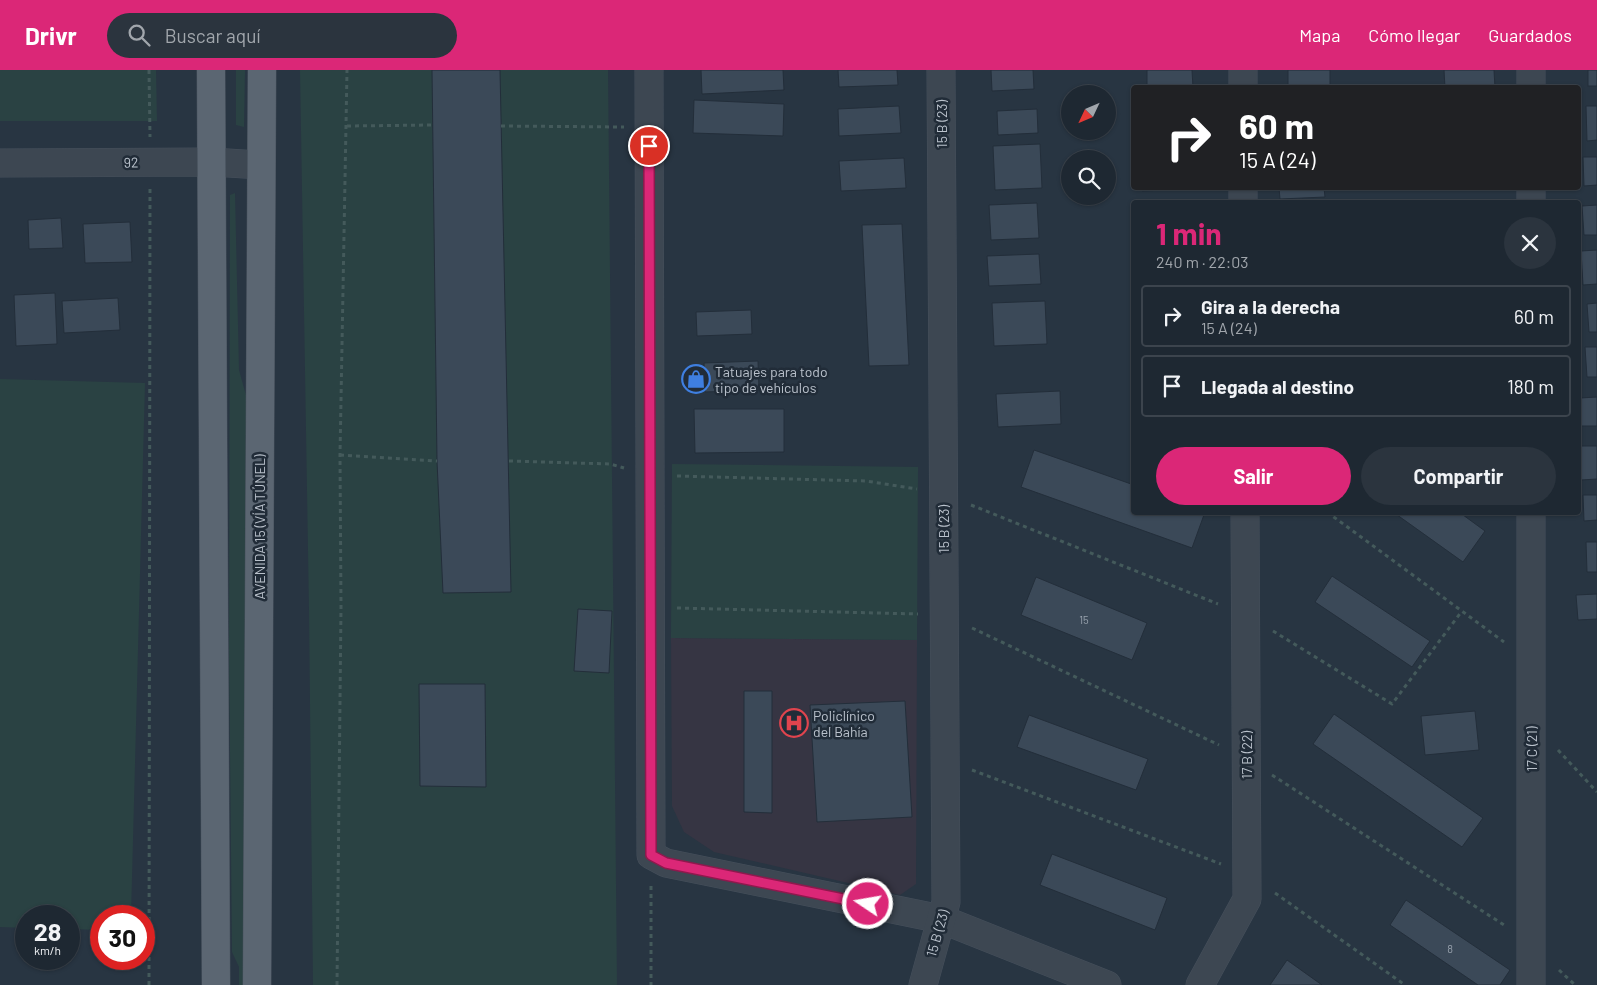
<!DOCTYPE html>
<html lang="es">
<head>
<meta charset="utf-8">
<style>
  body { margin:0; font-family:Barlow,sans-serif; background:#2b343e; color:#f1f3f6; height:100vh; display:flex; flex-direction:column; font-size:19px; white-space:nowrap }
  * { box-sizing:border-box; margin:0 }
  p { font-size:16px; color:#a1a6ac }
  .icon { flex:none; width:28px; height:28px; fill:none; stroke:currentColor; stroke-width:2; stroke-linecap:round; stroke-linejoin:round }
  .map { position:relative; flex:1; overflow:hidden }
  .panel { position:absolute; left:1131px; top:130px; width:450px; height:315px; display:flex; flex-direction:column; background:#1e2832; border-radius:5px; box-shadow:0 1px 4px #0004,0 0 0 1px #3c444d }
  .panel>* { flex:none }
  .hud { position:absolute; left:1131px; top:15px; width:450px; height:105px; border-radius:5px; box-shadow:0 1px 4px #0004,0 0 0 1px #3c444d; background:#202124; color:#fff; overflow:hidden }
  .needle { width:32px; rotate:226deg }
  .tools { position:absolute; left:1061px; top:15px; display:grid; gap:10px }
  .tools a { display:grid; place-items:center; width:55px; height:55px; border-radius:50%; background:#1e2832; box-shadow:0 1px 4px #0004,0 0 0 1px #3c444d; font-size:25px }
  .speed { position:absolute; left:15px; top:835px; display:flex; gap:10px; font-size:25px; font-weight:700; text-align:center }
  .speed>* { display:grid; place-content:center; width:65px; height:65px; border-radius:50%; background:#1e2832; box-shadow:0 1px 4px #0004,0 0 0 1px #3c444d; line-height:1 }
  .speed small { font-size:12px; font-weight:400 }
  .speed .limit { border:8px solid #d22; background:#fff; color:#111 }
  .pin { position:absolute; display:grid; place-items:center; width:42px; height:42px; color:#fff; margin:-21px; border:2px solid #fff; border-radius:50%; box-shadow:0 1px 5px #0007 }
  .me { position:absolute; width:55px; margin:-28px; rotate:282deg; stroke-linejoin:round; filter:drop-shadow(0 0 4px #0008) }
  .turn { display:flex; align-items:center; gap:18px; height:105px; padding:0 25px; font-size:22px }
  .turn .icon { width:65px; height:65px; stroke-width:2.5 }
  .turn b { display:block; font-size:35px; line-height:42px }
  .round { display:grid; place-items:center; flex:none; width:52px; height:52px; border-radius:26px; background:#2b343e }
  .overview { display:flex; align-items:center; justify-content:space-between; height:85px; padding:0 25px }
  h1 { font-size:30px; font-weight:700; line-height:38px; color:#db2777 }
  .action { display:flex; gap:10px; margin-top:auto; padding:10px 25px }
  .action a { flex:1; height:58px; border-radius:30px; background:#db2777; color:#fff; font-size:20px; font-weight:700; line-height:58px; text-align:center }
  .action a+a { background:#2b343e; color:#f1f3f6 }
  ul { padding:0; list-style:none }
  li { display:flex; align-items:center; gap:15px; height:62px; margin:0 10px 8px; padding:0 15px; border:2px solid #3c444d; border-radius:5px }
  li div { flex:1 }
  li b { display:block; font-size:19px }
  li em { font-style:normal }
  header { display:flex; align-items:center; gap:30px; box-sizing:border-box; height:70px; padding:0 25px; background:#db2777; color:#fff }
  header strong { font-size:24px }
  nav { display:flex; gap:28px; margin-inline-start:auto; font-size:18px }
  .search { width:350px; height:45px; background:#2b343e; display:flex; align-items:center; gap:12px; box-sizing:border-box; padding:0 18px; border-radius:28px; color:#a1a6ac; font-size:19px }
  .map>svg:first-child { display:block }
  .medical { fill:#363543 }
  .green { fill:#2a4243 }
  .building { fill:#3b4958; stroke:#232e3a }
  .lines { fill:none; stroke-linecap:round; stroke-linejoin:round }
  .minor-casing { stroke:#46505c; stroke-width:29 }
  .major-casing { stroke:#46505c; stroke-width:29 }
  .path { stroke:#445a5b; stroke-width:3; stroke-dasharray:4 4; stroke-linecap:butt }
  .minor { stroke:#3d4752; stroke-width:28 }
  .major { stroke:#5b6672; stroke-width:28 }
  .route-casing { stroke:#8e194d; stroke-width:12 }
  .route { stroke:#db2777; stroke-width:9 }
  .labels { text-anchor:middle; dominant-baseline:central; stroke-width:5; stroke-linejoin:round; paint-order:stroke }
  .number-label { font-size:11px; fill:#98a2ad }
  .street-label { font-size:14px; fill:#bac2cc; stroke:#212c38 }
  .poi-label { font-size:14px; fill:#bac2cc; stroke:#212c38; text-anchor:start }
</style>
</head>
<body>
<header>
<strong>Drivr</strong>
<div class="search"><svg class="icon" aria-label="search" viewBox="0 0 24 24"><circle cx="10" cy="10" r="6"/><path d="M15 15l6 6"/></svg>Buscar aquí</div>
<nav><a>Mapa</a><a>Cómo llegar</a><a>Guardados</a></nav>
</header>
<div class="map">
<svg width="1597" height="915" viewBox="0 0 1597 915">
  <rect width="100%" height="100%" fill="#283542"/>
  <path class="medical" d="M671,568L917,570L916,814L900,825L714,782L684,762L672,736Z"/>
  <g class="green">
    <path d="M0,0H156L157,51H0Z"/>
    <path d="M236,0H245L244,57L236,55Z"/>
    <path d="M300,0H608L617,915H313L309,540Z"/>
    <path d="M235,123L239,300L249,336L246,915H239V897L232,882L229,581L230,125Z"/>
    <path d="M0,309L145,313L131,846H101V860L69,859V846H26V858L0,857Z"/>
    <path d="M672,394L918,397L917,570L671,568Z"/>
  </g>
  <g class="building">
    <path d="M432,0H500L511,522L443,523L437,391Z"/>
    <path d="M701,0H783L784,20L702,24Z"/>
    <path d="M838,0H897L898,15L839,17Z"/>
    <path d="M991,0H1033L1034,19L992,21Z"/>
    <path d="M1147,0H1192L1193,18H1147Z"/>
    <rect x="1288" y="0" width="42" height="18"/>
    <path d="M1444,0H1494L1495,18H1445Z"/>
    <rect x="1588" y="0" width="9" height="16"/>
    <path d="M694,30L784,34L783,66L693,63Z"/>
    <path d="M899,36L901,63L839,66L838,39Z"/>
    <path d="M1586,36H1597V70L1587,71Z"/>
    <path d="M1037,39L1038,63L998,65L997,41Z"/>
    <path d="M1040,74L1042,118L995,120L993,76Z"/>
    <path d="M1583,87H1597V115L1584,116Z"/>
    <path d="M904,88L906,118L841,121L839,91Z"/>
    <path d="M1142,118H1188V119L1142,121Z"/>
    <path d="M1279,118H1324L1325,127L1280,129Z"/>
    <path d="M1037,133L1039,168L991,170L989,135Z"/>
    <path d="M1597,135V165H1584L1582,136Z"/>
    <path d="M61,148L63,178L29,179L28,150Z"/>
    <path d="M130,152L132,192L85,193L83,154Z"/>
    <path d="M902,154L909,295L869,296L862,155Z"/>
    <path d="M1597,180V214L1583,215L1581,181Z"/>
    <path d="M1039,184L1041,214L989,216L987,186Z"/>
    <path d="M55,223L57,274L16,276L14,225Z"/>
    <path d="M118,228L120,260L64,263L62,231Z"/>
    <path d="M1045,231L1047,274L994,276L992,233Z"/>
    <path d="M1597,233V262H1589L1587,234Z"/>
    <path d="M751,240L752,264L697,266L696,242Z"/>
    <path d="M1585,277H1597V307H1587Z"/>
    <path d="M758,291L759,320L705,322L704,293Z"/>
    <path d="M1060,321L1061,354L998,357L996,324Z"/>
    <path d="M1597,327V356H1581L1580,328Z"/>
    <path d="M694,339H784V382L695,383Z"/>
    <path d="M1579,376H1597V409L1581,410Z"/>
    <path d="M1034,380L1134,415V442H1205L1192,478L1021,417Z"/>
    <path d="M1583,425H1597V450L1584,451Z"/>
    <path d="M1393,442H1459L1485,461L1463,492Z"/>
    <path d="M1586,472H1597V502H1587Z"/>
    <path d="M1332,506L1430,571L1412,597L1315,532Z"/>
    <path d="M1036,507L1147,553L1132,590L1021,545Z"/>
    <path d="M1597,524V549L1578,550L1576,525Z"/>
    <path d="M578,539L612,541L609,603L574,601Z"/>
    <path d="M419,614H485L486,717L420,716Z"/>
    <path d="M744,621H772V743L744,742Z"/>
    <path d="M905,631L912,747L817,752L810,635Z"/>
    <path d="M1475,641L1479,680L1425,685L1421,646Z"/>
    <path d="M1334,644L1483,748L1462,777L1313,674Z"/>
    <path d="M1029,645L1148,689L1136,720L1017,677Z"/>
    <path d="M1052,784L1167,828L1155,860L1040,815Z"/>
    <path d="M1406,830L1510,900L1500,915H1478L1390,855Z"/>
    <path d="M1287,890L1322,915H1270Z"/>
  </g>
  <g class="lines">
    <defs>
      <g id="minor">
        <path d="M649,0L651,785L666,793L941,849L1107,915"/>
        <path d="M1243,0V18"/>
        <path d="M1531,0V18"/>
        <path d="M0,93L212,92L261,95"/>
        <path d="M1243,118V132"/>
        <path d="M1531,118V132"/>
        <path d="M1531,442V915"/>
        <path d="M923,915L946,832L941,0"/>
        <path d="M1200,915L1247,829L1245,442"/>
      </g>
      <g id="major">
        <path d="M211,0L216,915"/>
        <path d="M257,915L262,0"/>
      </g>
    </defs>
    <use href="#minor" class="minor-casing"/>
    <use href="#major" class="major-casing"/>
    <g class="path">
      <path d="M149,0L150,67"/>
      <path d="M347,56L433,55"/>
      <path d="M501,56L624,57"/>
      <path d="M340,385L437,391"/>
      <path d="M509,391L610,394L624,398"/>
      <path d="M677,406L866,411L917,419"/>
      <path d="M971,435L1218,534"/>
      <path d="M1327,442L1504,572"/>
      <path d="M677,538L918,544"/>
      <path d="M972,558L1219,675"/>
      <path d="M1273,561L1392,634L1462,541"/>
      <path d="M1558,680L1597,722"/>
      <path d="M972,700L1221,794"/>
      <path d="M1272,705L1504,855"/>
      <path d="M651,816V915"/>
      <path d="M1275,823L1405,915"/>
      <path d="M1559,900L1575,915"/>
      <path d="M149,915L150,118"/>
      <path d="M337,915L341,537L340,385L347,0"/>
    </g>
    <use href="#minor" class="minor"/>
    <use href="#major" class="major"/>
  </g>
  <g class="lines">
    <defs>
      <path id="route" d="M649,76L651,785L666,793L868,834"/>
    </defs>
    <use href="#route" class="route-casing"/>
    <use href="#route" class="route"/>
  </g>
  <defs>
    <symbol id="shop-ring" viewBox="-11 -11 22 22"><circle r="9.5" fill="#212c38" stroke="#3f7fe0" stroke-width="1.5"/><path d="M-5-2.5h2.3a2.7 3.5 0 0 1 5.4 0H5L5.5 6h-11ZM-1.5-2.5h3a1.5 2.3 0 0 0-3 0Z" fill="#3f7fe0"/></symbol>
    <symbol id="hospital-ring" viewBox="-11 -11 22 22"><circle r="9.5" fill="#212c38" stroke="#e0444e" stroke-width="1.5"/><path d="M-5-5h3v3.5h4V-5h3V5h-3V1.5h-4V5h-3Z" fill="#e0444e"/></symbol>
  </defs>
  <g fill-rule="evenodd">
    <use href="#shop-ring" x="680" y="293" width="32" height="32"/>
    <use href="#hospital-ring" x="778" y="637" width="32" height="32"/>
  </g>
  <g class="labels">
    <g class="number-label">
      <text x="1084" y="549">15</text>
      <text x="1450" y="878">8</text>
    </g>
    <g class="street-label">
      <text transform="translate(941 54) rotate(-90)">15 B (23)</text>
      <text transform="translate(131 92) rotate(-1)">92</text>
      <text transform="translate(259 457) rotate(-90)">AVENIDA 15 (VÍA TÚNEL)</text>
      <text transform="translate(943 459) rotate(-90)">15 B (23)</text>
      <text transform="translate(1531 679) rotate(-90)">17 C (21)</text>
      <text transform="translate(1246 685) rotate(-90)">17 B (22)</text>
      <text transform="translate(937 863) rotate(-74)">15 B (23)</text>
    </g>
    <g class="poi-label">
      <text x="715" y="301">Tatuajes para todo<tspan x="715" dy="16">tipo de vehículos</tspan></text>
      <text x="813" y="645">Policlínico<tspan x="813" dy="16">del Bahía</tspan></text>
    </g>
  </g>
</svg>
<div class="tools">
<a><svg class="needle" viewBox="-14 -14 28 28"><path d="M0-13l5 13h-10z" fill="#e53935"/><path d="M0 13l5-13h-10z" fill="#a1a6ac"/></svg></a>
<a><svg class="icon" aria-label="search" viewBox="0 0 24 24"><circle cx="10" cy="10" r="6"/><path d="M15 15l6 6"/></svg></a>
</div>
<div class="speed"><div>28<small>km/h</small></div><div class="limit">30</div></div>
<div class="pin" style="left:649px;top:76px;background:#d93025"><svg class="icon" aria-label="arrive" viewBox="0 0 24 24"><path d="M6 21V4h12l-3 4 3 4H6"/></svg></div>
<svg class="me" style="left:868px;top:834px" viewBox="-20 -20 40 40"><circle r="17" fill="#db2777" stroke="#fff" stroke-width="3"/><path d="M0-11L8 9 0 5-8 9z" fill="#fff"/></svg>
<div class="hud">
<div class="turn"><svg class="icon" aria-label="right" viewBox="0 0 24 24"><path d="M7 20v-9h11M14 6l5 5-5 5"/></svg><div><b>60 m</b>15 A (24)</div></div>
</div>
<section class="panel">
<div class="overview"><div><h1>1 min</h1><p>240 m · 22:03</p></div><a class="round"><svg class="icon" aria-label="close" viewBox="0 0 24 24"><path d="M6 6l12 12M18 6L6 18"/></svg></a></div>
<ul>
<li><svg class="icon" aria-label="right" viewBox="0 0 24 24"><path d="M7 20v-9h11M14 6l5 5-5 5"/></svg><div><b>Gira a la derecha</b><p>15 A (24)</p></div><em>60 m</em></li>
<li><svg class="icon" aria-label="arrive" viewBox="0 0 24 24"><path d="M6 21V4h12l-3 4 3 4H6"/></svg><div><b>Llegada al destino</b></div><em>180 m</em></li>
</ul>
<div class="action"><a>Salir</a><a>Compartir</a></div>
</section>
</div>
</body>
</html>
